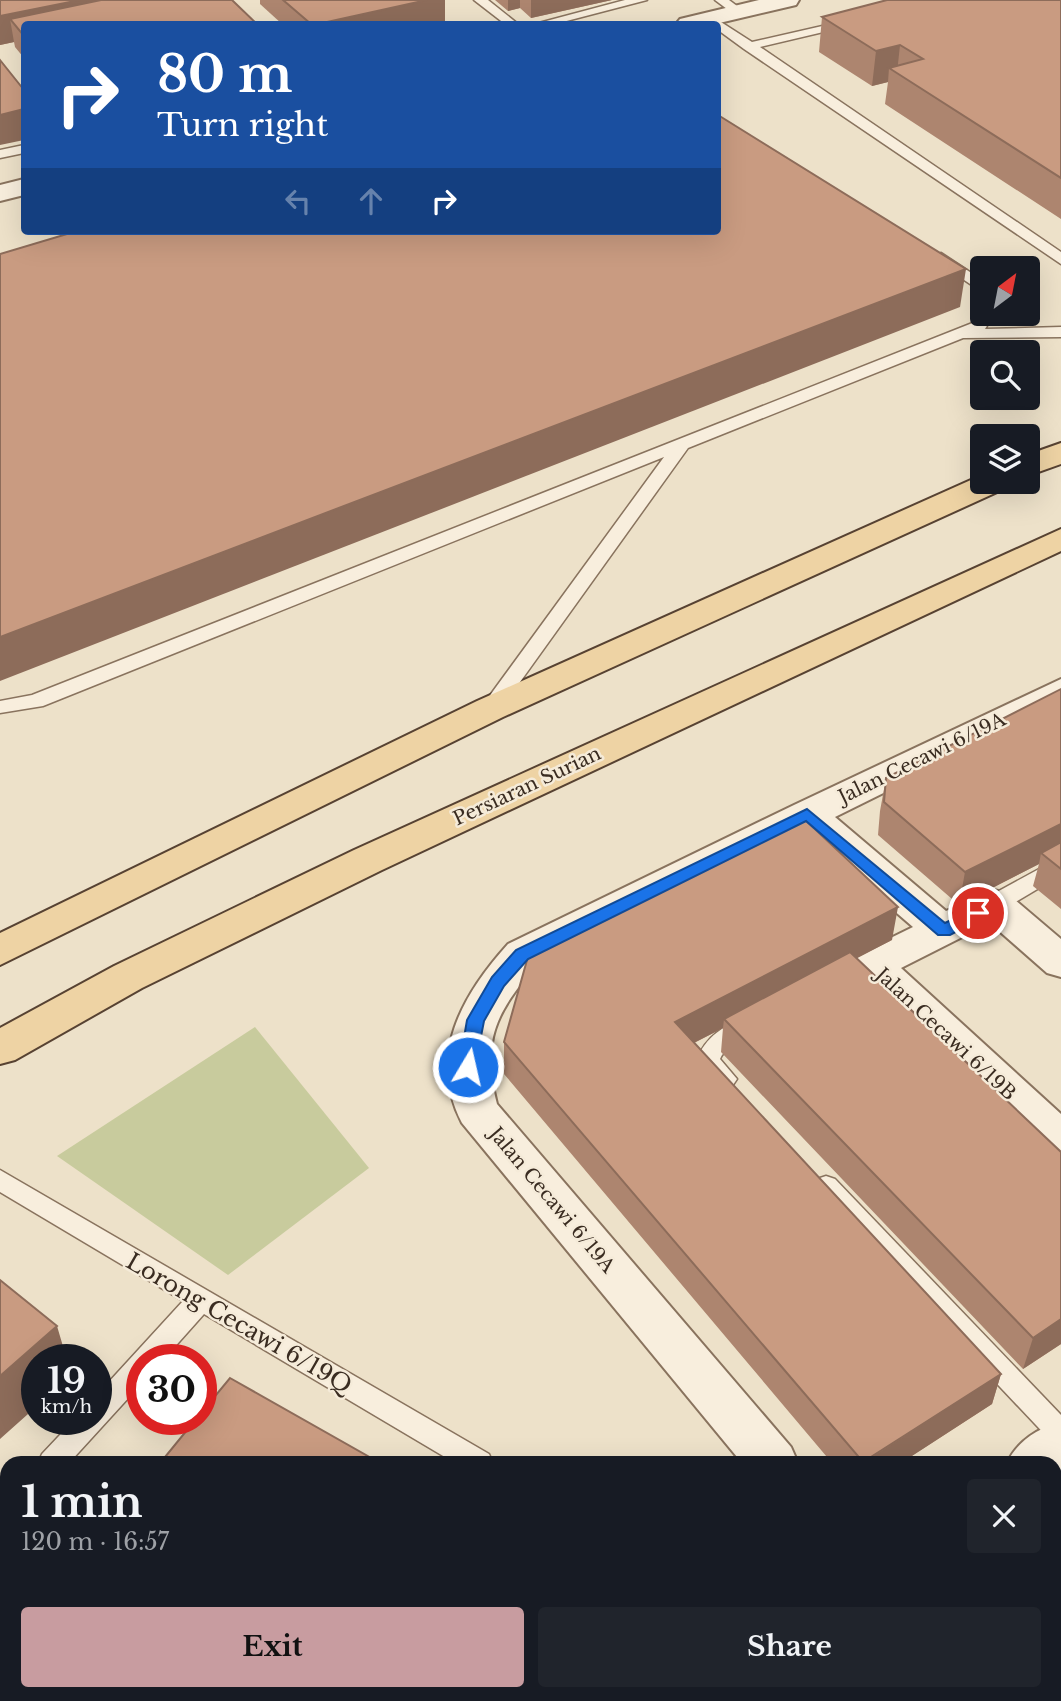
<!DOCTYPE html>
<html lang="en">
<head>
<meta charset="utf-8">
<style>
  body { margin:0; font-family:"Libre Baskerville",serif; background:#20242c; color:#f1f3f6; height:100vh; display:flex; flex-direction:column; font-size:26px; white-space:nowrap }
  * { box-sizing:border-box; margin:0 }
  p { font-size:23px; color:#9ea1a6 }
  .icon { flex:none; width:38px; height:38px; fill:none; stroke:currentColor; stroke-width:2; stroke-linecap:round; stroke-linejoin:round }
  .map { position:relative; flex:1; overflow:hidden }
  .panel { position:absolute; left:0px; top:1456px; width:1062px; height:245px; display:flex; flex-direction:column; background:#171b24; border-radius:21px 21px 0 0; box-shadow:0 7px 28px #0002 }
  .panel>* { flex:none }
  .top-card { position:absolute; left:21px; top:21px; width:700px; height:214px; border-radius:7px; box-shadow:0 7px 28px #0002; background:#1a4fa0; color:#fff; overflow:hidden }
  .needle { width:46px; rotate:32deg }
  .buttons { position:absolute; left:970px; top:256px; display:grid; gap:14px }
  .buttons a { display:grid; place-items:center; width:70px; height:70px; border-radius:7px; background:#171b24; box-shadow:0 7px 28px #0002; font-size:35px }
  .speed { position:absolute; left:21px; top:1344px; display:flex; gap:14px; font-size:35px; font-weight:700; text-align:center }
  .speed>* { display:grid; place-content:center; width:91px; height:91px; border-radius:50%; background:#171b24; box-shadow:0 7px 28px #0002; line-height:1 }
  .speed small { font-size:18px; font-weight:400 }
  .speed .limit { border:10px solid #d22; background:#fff; color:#111 }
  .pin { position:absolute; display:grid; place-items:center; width:60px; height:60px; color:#fff; margin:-30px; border:4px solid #fff; border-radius:50%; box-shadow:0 2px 7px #0007 }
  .me { position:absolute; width:77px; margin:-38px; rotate:9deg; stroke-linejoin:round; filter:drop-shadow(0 0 5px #0008) }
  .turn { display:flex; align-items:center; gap:24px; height:147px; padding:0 21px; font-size:32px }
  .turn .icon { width:91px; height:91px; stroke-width:2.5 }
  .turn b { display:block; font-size:49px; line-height:60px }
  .lanes { display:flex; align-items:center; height:66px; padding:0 21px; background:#0003; justify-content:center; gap:35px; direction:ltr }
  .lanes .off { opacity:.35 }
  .round { display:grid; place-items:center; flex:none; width:74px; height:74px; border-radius:7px; background:#20242c }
  .summary { display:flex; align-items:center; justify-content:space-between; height:119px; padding:0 21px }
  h1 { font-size:42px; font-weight:700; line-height:52px }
  .button { display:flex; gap:14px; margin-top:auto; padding:14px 21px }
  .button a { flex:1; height:80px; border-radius:7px; background:#c89ca0; color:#111; font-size:28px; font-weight:700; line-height:80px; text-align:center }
  .button a+a { background:#20242c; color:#f1f3f6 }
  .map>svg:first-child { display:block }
  .green { fill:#c8cb9d }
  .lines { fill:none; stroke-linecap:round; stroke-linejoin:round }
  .service-casing { stroke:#89735e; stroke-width:3 }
  .minor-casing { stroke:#89735e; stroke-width:4 }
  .tertiary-casing { stroke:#89735e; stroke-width:4 }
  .primary-casing { stroke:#574232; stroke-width:4 }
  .service { fill:#f8eedd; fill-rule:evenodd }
  .minor { fill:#f8eedd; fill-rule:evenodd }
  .tertiary { fill:#f8eedd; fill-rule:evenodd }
  .primary { fill:#eed3a4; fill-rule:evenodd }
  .wall { fill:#ad856f }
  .shaded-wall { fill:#8d6c5a }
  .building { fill:#c99b81; stroke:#8d6c5a; stroke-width:2 }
  .route { fill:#1a73e8; stroke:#114b97; stroke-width:2 }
  .labels { text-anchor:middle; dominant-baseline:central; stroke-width:5; stroke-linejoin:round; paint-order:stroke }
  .street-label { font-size:19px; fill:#3a2c21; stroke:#f5ebd9 }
  .near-street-label { font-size:23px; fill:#3a2c21; stroke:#f5ebd9 }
</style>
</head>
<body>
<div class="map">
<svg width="1061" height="1701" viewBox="0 0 1061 1701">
  <rect width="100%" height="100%" fill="#ede1c9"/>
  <path class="green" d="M255,1027L369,1168L228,1275L57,1156Z"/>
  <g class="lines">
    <defs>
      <g id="service">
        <path d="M474,0H488L518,24H505Z"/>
        <path d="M625,0H647L555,24H535Z"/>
        <path d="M715,0H729L745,12L735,15Z"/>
        <path d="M710,15L752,42L853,19V25L760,47L1061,252V264L744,49L718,30V24L706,22L704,19Z"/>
        <path d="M24,145V153L0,158V150Z"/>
        <path d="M941,253L982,280V292L936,261L933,258Z"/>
        <path d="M981,310L982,313H995L985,329L1061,327V337L963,338L688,448L497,714H483L480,709L664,457L43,706L0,713V701L32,695L975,322Z"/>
        <path d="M1061,857V875L1002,910H986L983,904L986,898Z"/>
        <path d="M748,1017L756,1020L759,1026C751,1041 728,1041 720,1059L737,1079L733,1085C717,1091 704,1075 696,1061C706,1036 724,1025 748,1017Z"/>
        <path d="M0,1170L489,1454L493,1463H455L204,1314L163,1360H142V1383L69,1463H38L42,1454L75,1419H96V1396L183,1301L0,1192Z"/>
        <path d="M826,1176L835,1179L1061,1415V1445L1052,1442L817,1193L814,1186L817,1179Z"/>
        <path d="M7,1500V1531L0,1534V1503Z"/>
        <path d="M0,1648L7,1651V1681L0,1678Z"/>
        <path d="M35,1694H73L76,1701H38Z"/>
      </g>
      <g id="minor">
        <path d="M1061,679V705L835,817L946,911L994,890L1008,894L1061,939V977L1047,973L990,923L901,968L1061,1114V1159L1046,1153L858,976L852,965L858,954L913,927L804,833L536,966C495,1013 481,1042 497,1104L791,1447L798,1463H742L462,1123C427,1056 462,995 508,944L794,805Z"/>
        <path d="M1061,1421V1471L1055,1475V1463H1007C1018,1440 1038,1429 1061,1421Z"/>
        <path d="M1061,1664V1701H1022L1025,1694H1055V1667Z"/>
        <path d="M926,1694H983L986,1701H929Z"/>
      </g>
      <g id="tertiary">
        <path d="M759,0H799L796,5L715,24H676L680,19Z"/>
        <path d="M24,179V195L0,201V185Z"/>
      </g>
      <g id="primary">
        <path d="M1061,443V464L1027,476V455Z"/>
        <path d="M982,475V481H1011L1006,488L503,717L0,965V933L477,701Z"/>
        <path d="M1061,529V551L382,870L142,988L15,1060L0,1064V1028L114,966L354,850Z"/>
      </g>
    </defs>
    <use href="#service" class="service-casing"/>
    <use href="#minor" class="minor-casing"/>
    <use href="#tertiary" class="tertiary-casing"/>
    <use href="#primary" class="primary-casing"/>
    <use href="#service" class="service"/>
    <use href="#minor" class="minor"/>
    <use href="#tertiary" class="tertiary"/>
    <use href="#primary" class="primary"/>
  </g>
  <g class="wall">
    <path d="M0,0L24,24V58L15,47L14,42L0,45Z"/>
    <path d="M260,0H445V24H282L260,4Z"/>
    <path d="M495,0H612L531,18L520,8L508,11Z"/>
    <path d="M1061,0V219L885,104L888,82L872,86L819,52L822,17Z"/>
    <path d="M1061,689V909L1033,886L1039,864L959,905L878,835L880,811L886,778Z"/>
    <path d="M892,940L856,958L1061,1344L1023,1369L721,1052L723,1028L694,1043L1001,1374L992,1404L901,1463H832L504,1074V1042Z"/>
    <path d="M165,1457L380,1463H167Z"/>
    <path d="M212,1694H492L504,1701H223Z"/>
    <path d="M493,1694H756L755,1701H504Z"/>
  </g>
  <g class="shaded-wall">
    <path d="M80,0H155L10,19L14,42L0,45V16Z"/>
    <path d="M427,0H445V24H318Z"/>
    <path d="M508,0H520V8L508,11Z"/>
    <path d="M531,0H612L531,18Z"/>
    <path d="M900,45L897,73L889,68L888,82L872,86L876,51Z"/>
    <path d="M24,109V140L0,145V115Z"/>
    <path d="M966,269L960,307L0,681V637Z"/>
    <path d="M1061,824V852L1041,853L1039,864L959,905L965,872Z"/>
    <path d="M898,907L892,940L729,1025L724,1019L723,1028L672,1054L675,1022Z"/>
    <path d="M1061,1319V1344L1023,1369L1033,1338Z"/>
    <path d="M57,1326L67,1360H37V1406L0,1439V1376Z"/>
    <path d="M1001,1374L992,1404L901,1463H863Z"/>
    <path d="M751,1694H756L755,1701H747Z"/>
  </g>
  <g class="building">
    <path d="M0,0H80L0,16Z"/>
    <path d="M101,0H232L257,24H24V36L10,19Z"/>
    <path d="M283,0H427L318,24H311Z"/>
    <path d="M887,0H1061V178L889,68L923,59L900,45L876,51L822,17Z"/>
    <path d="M0,60L24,90V109L0,115Z"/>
    <path d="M718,115L966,269L0,637V254L77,231H718Z"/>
    <path d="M1061,689V824L965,872L884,802L886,778Z"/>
    <path d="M802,817L898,907L675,1022L1001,1374L863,1462L504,1042L529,953Z"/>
    <path d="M1061,842V869L1041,853Z"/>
    <path d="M850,952L1061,1152V1319L1033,1338L724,1019Z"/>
    <path d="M0,1280L57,1326L0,1376Z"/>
    <path d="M230,1378L380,1463H175L165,1457L196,1419H201V1413Z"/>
    <path d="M271,1694H492L504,1701H282Z"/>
    <path d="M566,1694H751L747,1701H578Z"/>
  </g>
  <path class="route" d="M807,809L945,923L978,907L986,913L984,917L950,935H938L806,821L528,959L504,986L484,1021L474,1072H462L459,1067L467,1020L492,977L516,950Z"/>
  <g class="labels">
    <g class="street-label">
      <text transform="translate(922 758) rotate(-26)">Jalan Cecawi 6/19A</text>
      <text transform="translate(527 786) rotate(-25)">Persiaran Surian</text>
      <text transform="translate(946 1034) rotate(43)">Jalan Cecawi 6/19B</text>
      <text transform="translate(552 1200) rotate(50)">Jalan Cecawi 6/19A</text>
    </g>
    <g class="near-street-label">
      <text transform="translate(239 1323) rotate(30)">Lorong Cecawi 6/19Q</text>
    </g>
  </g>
</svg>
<div class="buttons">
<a><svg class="needle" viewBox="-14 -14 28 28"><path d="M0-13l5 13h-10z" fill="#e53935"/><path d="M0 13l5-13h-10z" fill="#9ea1a6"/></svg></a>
<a><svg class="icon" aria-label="search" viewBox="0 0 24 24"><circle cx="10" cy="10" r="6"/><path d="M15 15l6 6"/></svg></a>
<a><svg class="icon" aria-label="layers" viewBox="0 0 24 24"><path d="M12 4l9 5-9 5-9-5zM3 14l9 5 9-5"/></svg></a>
</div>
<div class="speed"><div>19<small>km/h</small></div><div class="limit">30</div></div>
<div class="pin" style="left:978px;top:913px;background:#d93025"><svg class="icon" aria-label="arrive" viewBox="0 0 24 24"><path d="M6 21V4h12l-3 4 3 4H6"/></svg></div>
<svg class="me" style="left:468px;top:1067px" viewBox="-20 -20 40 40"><circle r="17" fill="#1a73e8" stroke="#fff" stroke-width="3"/><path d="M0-11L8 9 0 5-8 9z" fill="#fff"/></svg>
<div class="top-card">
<div class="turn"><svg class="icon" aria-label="right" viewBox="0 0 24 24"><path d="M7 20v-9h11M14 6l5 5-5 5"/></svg><div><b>80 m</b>Turn right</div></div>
<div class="lanes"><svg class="icon off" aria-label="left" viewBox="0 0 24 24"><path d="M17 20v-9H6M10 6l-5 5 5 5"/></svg><svg class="icon off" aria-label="ahead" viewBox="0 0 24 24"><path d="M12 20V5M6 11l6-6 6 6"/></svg><svg class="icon" aria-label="right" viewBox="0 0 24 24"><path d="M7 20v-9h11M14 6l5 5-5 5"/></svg></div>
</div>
<section class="panel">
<div class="summary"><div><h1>1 min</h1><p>120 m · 16:57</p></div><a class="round"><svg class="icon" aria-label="close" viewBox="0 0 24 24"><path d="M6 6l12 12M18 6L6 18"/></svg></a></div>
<div class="button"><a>Exit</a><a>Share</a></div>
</section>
</div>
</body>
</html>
